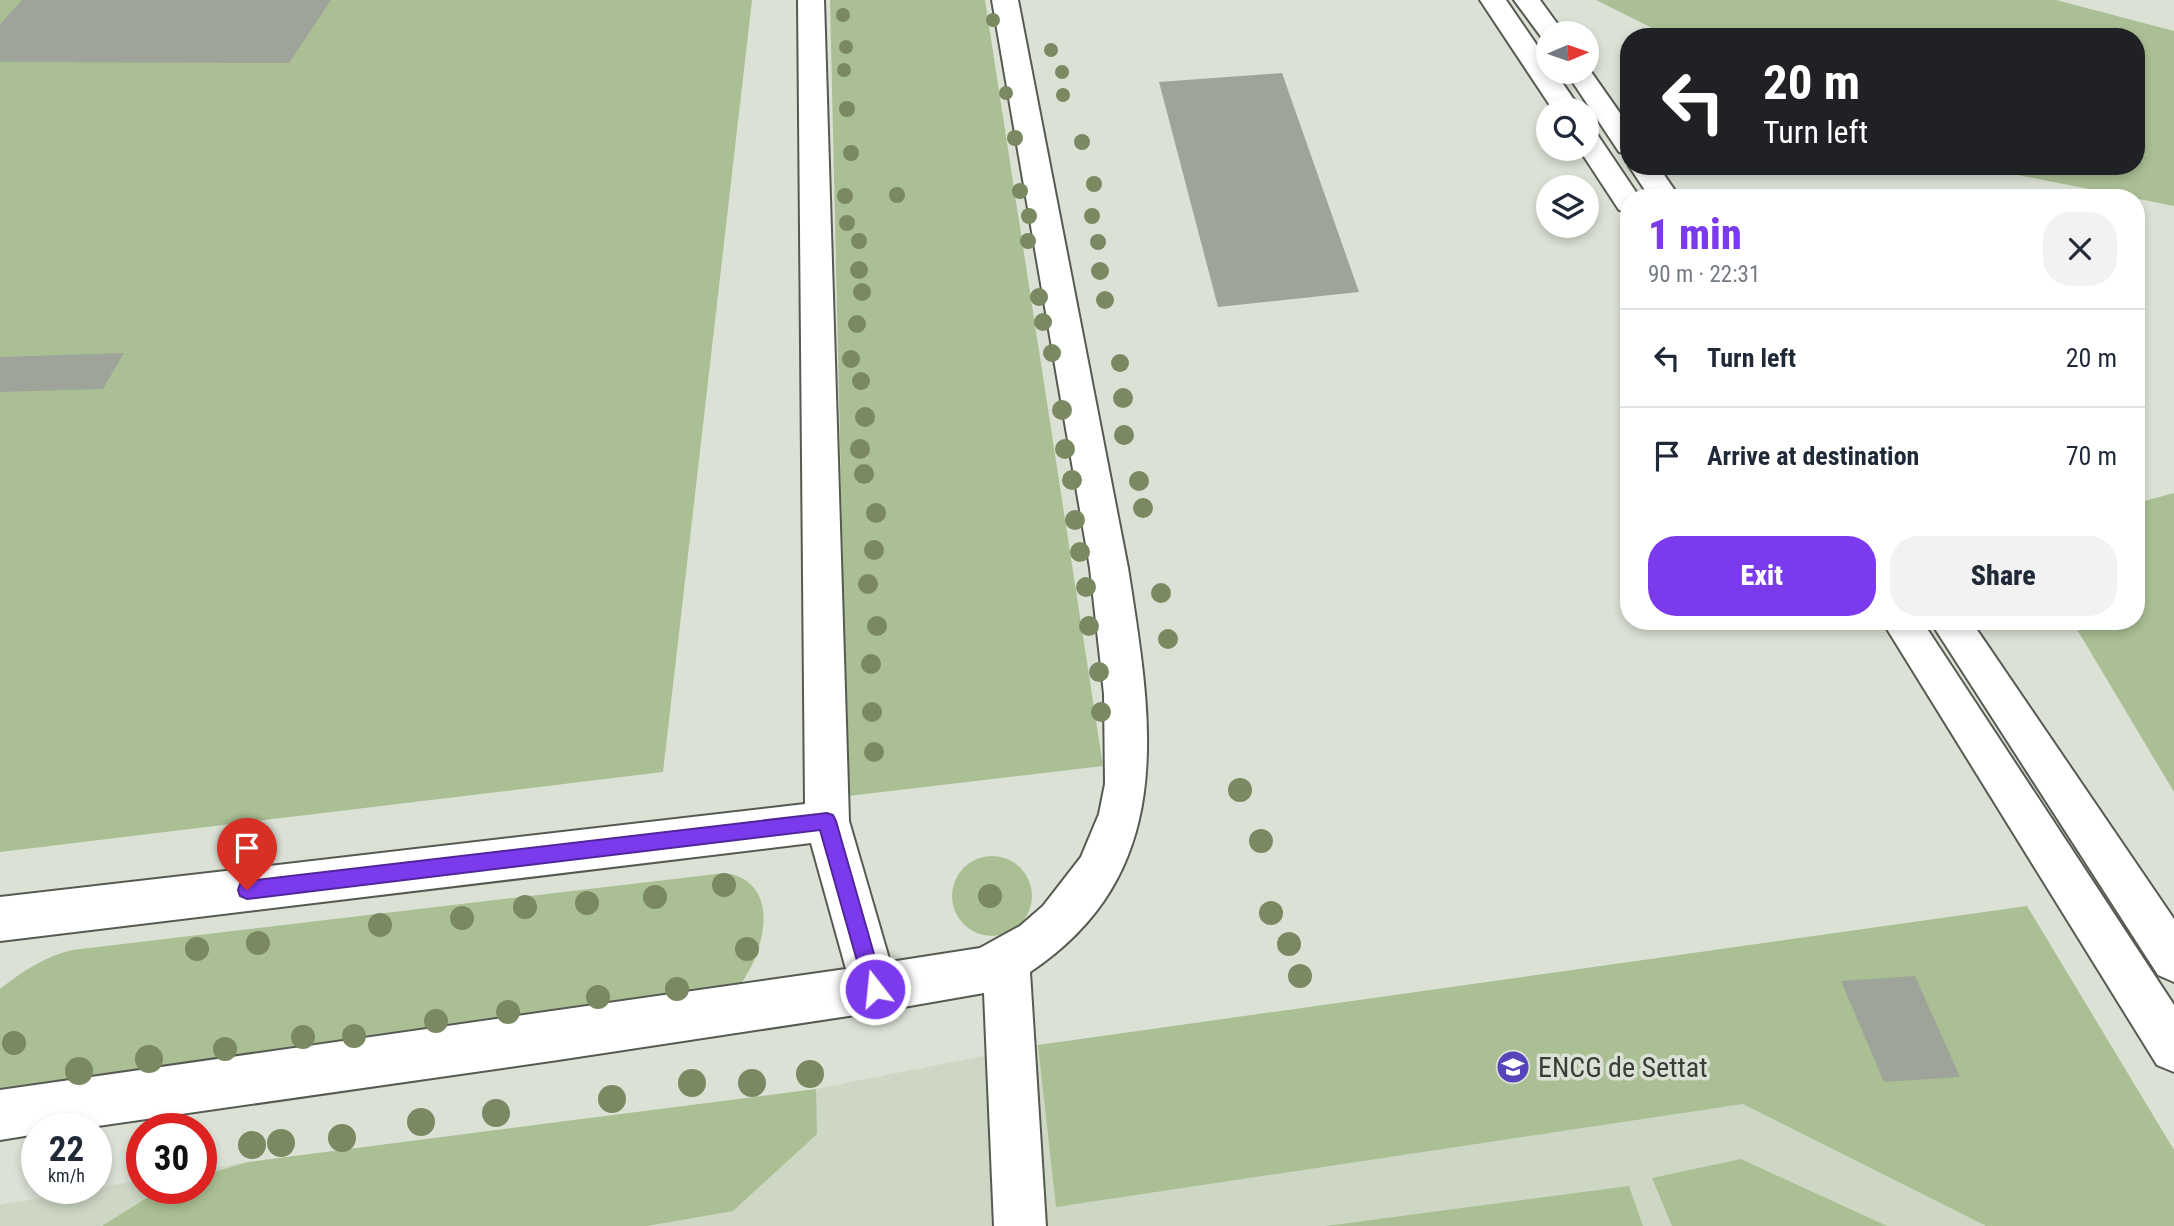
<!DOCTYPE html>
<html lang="en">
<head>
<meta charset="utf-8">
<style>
  body { margin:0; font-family:"Roboto Condensed",sans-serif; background:#f2f2f3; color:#1f2937; height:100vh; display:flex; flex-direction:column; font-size:26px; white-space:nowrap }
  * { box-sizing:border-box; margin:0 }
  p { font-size:23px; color:#747a83 }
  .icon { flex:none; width:38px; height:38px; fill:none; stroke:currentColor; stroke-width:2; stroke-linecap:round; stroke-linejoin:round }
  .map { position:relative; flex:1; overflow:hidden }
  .sheet { position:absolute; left:1620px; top:189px; width:525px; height:441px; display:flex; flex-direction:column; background:#fff; border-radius:28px; box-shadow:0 4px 10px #0003 }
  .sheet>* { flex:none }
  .top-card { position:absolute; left:1620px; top:28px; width:525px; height:147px; border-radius:28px; box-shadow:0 4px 10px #0003; background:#202124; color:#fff; overflow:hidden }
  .needle { width:46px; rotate:88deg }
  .tools { position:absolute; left:1536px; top:21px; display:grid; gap:14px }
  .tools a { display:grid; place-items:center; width:63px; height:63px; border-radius:50%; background:#fff; box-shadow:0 4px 10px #0003; font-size:35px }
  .speed { position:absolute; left:21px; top:1113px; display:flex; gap:14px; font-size:35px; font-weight:700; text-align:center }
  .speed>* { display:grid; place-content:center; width:91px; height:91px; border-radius:50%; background:#fff; box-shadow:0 4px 10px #0003; line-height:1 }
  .speed small { font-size:18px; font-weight:400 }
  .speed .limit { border:10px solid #d22; background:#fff; color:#111 }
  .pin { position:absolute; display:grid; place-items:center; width:60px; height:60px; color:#fff; margin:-72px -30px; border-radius:50% 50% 50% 0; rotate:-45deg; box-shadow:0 0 7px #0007 }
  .pin .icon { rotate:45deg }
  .me { position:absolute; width:77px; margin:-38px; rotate:344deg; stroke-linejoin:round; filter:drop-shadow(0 0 5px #0008) }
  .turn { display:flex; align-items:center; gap:24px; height:147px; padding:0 28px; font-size:32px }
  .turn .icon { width:91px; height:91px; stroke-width:2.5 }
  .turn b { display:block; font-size:49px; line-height:60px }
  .round { display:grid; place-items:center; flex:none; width:74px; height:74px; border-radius:28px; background:#f2f2f3 }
  .overview { display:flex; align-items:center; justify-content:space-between; height:119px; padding:0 28px }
  h1 { font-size:42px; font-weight:800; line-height:52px; color:#7c3aed }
  .primary-button { display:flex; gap:14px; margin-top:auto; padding:14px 28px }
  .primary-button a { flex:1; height:80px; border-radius:28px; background:#7c3aed; color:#fff; font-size:28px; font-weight:800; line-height:80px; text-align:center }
  .primary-button a+a { background:#f2f2f3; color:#1f2937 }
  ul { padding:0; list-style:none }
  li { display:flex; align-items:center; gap:21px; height:98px; padding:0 28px; border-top:2px solid #e0e1e3 }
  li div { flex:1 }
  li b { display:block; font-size:26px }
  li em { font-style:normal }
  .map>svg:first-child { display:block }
  .built { fill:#ced7c4 }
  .green { fill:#abbf94 }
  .building { fill:#9fa49a }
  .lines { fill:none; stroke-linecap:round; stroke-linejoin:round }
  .minor-casing { stroke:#565b51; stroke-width:4 }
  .minor { fill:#fff; fill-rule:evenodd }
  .tree { fill:#7a8961 }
  .route { fill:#7c3aed; stroke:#51269a; stroke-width:2 }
  .labels { text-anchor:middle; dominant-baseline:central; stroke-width:7; stroke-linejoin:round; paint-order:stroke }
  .near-poi-label { font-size:28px; fill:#3a3c38; stroke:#dbe1d5; text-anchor:start }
</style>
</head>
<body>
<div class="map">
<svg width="2174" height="1226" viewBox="0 0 2174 1226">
  <rect width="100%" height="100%" fill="#dbe1d5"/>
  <path class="built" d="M2013,924L2174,1191V1226H0V1205L142,1180V1188H201V1170L248,1162L816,1089L1038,1045Z"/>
  <g class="green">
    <path d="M0,0H752L663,772L0,852Z"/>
    <path d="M830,0H985L1103,766L848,796Z"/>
    <path d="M1596,0H2056L2174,31V206L1973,166H2137V37H1670Z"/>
    <path d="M2174,493V792L2072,621H2137V503Z"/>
    <circle cx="992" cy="896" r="40"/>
    <path d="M725,873C784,882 764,955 739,986L0,1103V989C23,971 44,957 72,950Z"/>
    <path d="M2027,906L2174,1150V1226H1986L1743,1104L1056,1207L1038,1045Z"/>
    <path d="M816,1089L817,1134L733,1211L647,1226H102L161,1189L201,1188V1176L248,1162Z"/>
    <path d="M1741,1159L1887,1226H1672L1652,1178Z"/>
    <path d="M1629,1186L1643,1226H1326Z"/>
  </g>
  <g class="building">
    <path d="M22,0H331L289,63L0,62V24Z"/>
    <path d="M1282,73L1359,292L1218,307L1159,82Z"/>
    <path d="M124,353L103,389L0,392V357Z"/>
    <path d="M1915,976L1960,1077L1884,1082L1841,981Z"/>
  </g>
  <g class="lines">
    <defs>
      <g id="minor">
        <path d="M798,0H824L849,821L890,962L980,948L1020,926L1043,906L1081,857L1099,814L1105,784L1104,694L1090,568L992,0H1018L1128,568C1152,721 1180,872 1030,972L1046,1226H994L984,993L875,1012L558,1060L77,1129H37V1134L0,1140V1090L846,969L811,843L0,941V897L805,804Z"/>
        <path d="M1480,0H1506L1549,63V72H1555L1581,110H1553Z"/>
        <path d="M1514,0H1540L1564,33H1549V40L1542,38Z"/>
        <path d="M1587,66L1629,126V154L1619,152L1566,72H1587Z"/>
        <path d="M1587,132L1597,134L1640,198H1629V212L1619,210L1579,149H1587Z"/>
        <path d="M1629,166H1658L1680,198H1650Z"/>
        <path d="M1882,621H1922L2174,1005V1072L2157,1065Z"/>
        <path d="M1930,621H1971L2174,919V982L2158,975Z"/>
      </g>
    </defs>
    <use href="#minor" class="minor-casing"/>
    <use href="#minor" class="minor"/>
  </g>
  <g class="tree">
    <circle cx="843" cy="15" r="7"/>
    <circle cx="993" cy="20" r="7"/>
    <circle cx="846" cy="47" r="7"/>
    <circle cx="1051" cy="50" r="7"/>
    <circle cx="844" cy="70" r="7"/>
    <circle cx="1062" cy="72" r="7"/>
    <circle cx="1006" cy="93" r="7"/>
    <circle cx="1063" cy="95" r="7"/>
    <circle cx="847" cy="109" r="8"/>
    <circle cx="1015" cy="138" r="8"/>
    <circle cx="1082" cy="142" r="8"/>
    <circle cx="851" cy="153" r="8"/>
    <circle cx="1094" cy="184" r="8"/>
    <circle cx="1020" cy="191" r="8"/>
    <circle cx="897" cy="195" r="8"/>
    <circle cx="845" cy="196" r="8"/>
    <circle cx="1029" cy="216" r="8"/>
    <circle cx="1092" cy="216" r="8"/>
    <circle cx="847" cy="223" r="8"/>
    <circle cx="859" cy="241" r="8"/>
    <circle cx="1028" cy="241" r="8"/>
    <circle cx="1098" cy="242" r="8"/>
    <circle cx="859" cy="270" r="9"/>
    <circle cx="1100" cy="271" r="9"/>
    <circle cx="862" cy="292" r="9"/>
    <circle cx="1039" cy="297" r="9"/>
    <circle cx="1105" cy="300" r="9"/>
    <circle cx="1043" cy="322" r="9"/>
    <circle cx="857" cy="324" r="9"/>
    <circle cx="1052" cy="353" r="9"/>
    <circle cx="851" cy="359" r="9"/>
    <circle cx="1120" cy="363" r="9"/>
    <circle cx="861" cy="381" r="9"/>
    <circle cx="1123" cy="398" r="10"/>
    <circle cx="1062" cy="410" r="10"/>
    <circle cx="865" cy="417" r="10"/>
    <circle cx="1124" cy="435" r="10"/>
    <circle cx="860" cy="449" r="10"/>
    <circle cx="1065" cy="449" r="10"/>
    <circle cx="864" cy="474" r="10"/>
    <circle cx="1072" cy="480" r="10"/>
    <circle cx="1139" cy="481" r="10"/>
    <circle cx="1143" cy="508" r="10"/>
    <circle cx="876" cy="513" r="10"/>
    <circle cx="1075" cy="520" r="10"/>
    <circle cx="874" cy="550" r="10"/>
    <circle cx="1080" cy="552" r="10"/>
    <circle cx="868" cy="584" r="10"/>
    <circle cx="1086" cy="587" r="10"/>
    <circle cx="1161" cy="593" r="10"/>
    <circle cx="877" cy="626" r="10"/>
    <circle cx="1089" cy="626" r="10"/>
    <circle cx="1168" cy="639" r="10"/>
    <circle cx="871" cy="664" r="10"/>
    <circle cx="1099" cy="672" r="10"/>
    <circle cx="872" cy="712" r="10"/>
    <circle cx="1101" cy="712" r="10"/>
    <circle cx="874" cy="752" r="10"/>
    <circle cx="1240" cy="790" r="12"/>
    <circle cx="1261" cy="841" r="12"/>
    <circle cx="724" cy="885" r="12"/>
    <circle cx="990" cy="896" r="12"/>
    <circle cx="655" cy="897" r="12"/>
    <circle cx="587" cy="903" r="12"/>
    <circle cx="525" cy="907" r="12"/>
    <circle cx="1271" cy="913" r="12"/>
    <circle cx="462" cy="918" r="12"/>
    <circle cx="380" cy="925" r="12"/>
    <circle cx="258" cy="943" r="12"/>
    <circle cx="1289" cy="944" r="12"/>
    <circle cx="197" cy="949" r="12"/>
    <circle cx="747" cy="949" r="12"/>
    <circle cx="1300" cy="976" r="12"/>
    <circle cx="677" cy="989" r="12"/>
    <circle cx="598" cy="997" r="12"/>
    <circle cx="508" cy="1012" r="12"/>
    <circle cx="436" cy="1021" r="12"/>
    <circle cx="354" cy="1036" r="12"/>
    <circle cx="303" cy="1037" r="12"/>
    <circle cx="14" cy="1043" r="12"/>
    <circle cx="225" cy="1049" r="12"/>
    <circle cx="149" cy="1059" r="14"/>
    <circle cx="79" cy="1071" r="14"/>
    <circle cx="810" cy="1074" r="14"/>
    <circle cx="692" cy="1083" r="14"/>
    <circle cx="752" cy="1083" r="14"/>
    <circle cx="612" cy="1099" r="14"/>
    <circle cx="496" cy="1113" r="14"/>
    <circle cx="421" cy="1122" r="14"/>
    <circle cx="342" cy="1138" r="14"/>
    <circle cx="281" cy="1143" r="14"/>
    <circle cx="252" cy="1145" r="14"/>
  </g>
  <path class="route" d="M827,813L833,815L836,821L884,989L882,996L875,999L868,996L865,989L820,830L247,899L240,896L238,890L240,884L247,881Z"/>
  <defs>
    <symbol id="university-disc" viewBox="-11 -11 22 22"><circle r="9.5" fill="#5644bb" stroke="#dbe1d5"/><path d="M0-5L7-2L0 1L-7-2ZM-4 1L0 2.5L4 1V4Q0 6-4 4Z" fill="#fff"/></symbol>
  </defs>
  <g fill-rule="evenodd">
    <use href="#university-disc" x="1494" y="1048" width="38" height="38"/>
  </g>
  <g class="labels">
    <g class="near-poi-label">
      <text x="1538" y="1067">ENCG de Settat</text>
    </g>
  </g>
</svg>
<div class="tools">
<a><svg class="needle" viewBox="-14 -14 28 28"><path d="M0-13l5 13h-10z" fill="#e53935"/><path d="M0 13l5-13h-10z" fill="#747a83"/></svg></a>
<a><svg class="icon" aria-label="search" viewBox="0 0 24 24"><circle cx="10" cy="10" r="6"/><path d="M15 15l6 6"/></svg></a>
<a><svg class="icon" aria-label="layers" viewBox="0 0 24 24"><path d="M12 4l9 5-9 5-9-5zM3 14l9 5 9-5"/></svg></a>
</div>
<div class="speed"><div>22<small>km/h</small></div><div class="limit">30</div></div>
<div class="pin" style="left:247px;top:890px;background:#d93025"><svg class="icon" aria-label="arrive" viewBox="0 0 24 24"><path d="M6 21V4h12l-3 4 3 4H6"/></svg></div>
<svg class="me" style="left:875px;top:989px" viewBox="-20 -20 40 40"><circle r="17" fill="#7c3aed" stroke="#fff" stroke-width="3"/><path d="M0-11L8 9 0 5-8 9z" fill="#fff"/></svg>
<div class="top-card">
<div class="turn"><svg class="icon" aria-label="left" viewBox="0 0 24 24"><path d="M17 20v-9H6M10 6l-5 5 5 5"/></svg><div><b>20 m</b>Turn left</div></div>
</div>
<section class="sheet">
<div class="overview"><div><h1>1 min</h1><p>90 m · 22:31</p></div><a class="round"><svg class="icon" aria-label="close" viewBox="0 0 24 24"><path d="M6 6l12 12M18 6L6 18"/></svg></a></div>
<ul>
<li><svg class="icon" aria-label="left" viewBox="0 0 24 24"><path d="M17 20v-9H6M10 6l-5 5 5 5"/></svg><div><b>Turn left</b></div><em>20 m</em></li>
<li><svg class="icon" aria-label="arrive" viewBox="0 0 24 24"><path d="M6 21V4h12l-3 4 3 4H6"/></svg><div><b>Arrive at destination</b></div><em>70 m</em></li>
</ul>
<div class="primary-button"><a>Exit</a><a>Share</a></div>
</section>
</div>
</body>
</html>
